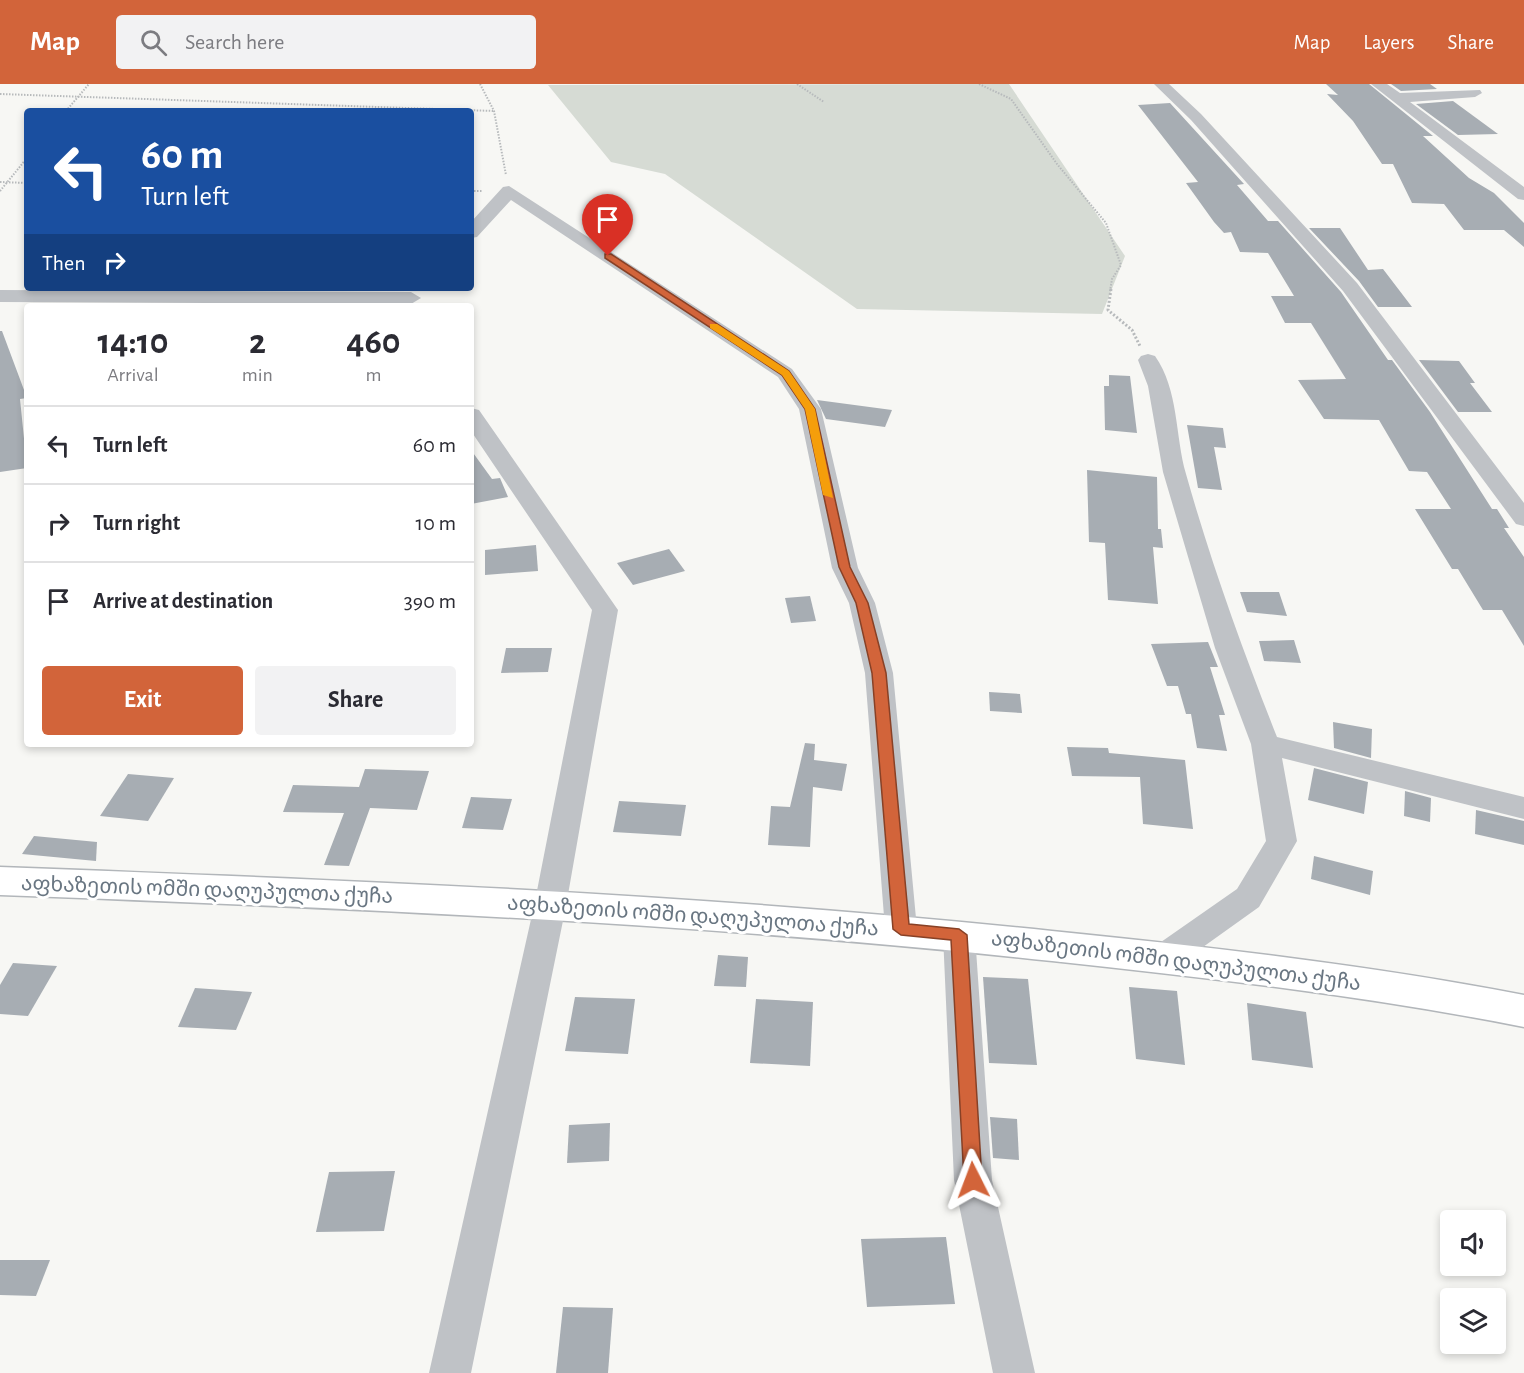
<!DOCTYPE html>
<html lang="en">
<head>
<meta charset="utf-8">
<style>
  body { margin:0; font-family:"Alegreya Sans","Noto Sans Georgian",sans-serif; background:#f2f2f3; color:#2b2b33; height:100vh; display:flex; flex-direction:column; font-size:22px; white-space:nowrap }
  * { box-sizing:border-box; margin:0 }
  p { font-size:20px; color:#7c7c81 }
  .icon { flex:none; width:33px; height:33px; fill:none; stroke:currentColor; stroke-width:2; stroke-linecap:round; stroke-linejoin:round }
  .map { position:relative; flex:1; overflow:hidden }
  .drawer { position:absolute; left:24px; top:219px; width:450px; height:444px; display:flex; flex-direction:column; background:#fff; border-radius:6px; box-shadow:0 3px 9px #0003 }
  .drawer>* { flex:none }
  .guide { position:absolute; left:24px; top:24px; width:450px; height:183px; border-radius:6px; box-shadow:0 3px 9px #0003; background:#1a4fa0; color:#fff; overflow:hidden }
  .tools { position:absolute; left:1440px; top:1126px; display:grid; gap:12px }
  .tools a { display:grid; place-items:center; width:66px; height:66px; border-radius:6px; background:#fff; box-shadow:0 3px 9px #0003; font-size:30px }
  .pin { position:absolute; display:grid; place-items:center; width:51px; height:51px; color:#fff; margin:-62px -26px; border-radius:50% 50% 50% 0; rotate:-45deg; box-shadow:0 0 6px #0007 }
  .pin .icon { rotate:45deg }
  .me { position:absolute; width:66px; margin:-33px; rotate:357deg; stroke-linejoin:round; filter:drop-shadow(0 0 4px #0008) }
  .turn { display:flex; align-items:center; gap:21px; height:126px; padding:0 18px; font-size:27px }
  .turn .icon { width:78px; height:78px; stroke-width:2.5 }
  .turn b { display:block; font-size:42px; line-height:51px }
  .then { display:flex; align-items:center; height:57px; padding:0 18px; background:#0003; gap:12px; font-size:22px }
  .eta { display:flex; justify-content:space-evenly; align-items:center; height:102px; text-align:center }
  .eta b { font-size:36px; font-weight:600; line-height:42px }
  .cta { display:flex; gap:12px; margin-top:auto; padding:12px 18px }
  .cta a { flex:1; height:69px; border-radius:6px; background:#d2643a; color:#fff; font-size:24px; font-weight:600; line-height:69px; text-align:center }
  .cta a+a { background:#f2f2f3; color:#2b2b33 }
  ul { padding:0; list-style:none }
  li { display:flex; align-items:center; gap:18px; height:78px; padding:0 18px; border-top:2px solid #e1e1e2 }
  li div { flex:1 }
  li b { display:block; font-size:22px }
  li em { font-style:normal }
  header { display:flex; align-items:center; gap:36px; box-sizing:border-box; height:84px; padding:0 30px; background:#d2643a; color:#fff }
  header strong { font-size:28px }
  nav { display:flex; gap:33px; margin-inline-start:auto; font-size:21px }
  .search { width:420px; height:54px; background:#f2f2f3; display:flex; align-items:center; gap:15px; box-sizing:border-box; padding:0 21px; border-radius:6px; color:#7c7c81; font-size:22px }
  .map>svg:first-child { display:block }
  .green { fill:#d6dbd4 }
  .building { fill:#a7adb3 }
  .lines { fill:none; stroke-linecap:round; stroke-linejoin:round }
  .major-casing { stroke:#b2b6ba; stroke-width:3 }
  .path-far1 { stroke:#b7babc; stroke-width:2; stroke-dasharray:1.5 1.5; stroke-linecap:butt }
  .path { stroke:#b7babc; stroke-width:3; stroke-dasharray:2 2; stroke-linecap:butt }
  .minor { fill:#bfc2c6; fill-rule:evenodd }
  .major { fill:#fff; fill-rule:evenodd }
  .route { fill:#d2643a; stroke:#884126; stroke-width:1.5 }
  .slow { fill:#f59e0b }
  .labels { text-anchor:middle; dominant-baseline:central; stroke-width:6; stroke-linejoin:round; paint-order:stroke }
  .street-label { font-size:21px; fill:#697682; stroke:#fff }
</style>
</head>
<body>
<header>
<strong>Map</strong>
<div class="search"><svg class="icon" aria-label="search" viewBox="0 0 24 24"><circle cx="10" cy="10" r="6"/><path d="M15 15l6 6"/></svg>Search here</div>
<nav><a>Map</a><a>Layers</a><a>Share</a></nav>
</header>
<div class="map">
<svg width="1524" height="1289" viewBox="0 0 1524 1289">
  <rect width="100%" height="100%" fill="#f7f7f4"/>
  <path class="green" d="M1009,0L1125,172L1102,230L857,225L665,90L611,78L548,1Z"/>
  <g class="building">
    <path d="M1326,0H1369L1433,52H1423L1469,94L1494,109L1524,139V163L1504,146H1464L1444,120L1412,119L1393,80H1382L1353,37L1327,10L1338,11Z"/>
    <path d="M1391,0H1430L1437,5L1401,7Z"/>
    <path d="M1453,17L1498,50L1458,51L1416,20Z"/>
    <path d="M1170,19L1244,100L1237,101L1268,137H1278L1341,208L1388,276H1392L1430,328L1492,425H1497L1509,444H1504L1524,473V562L1502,526H1483L1458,485H1452L1415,425H1451L1427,388L1409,387L1379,336L1324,335L1298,296L1346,295L1311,239H1285L1271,212H1294L1268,169L1240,168L1231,148L1224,149L1214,138L1186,99L1198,98L1138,21Z"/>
    <path d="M1309,144H1340L1368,186L1383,185L1412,223H1378L1359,197Z"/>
    <path d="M0,247H2L27,314L20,315L27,384L0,388Z"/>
    <path d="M1419,276L1459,277L1475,299H1470L1492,328H1458Z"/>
    <path d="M1109,291L1130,292L1137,349L1105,346L1104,302H1109Z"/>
    <path d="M817,316L892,326L885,343L826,335Z"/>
    <path d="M1187,341L1223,344L1226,364L1214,363L1222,406L1198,404Z"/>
    <path d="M471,366L492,395L500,394L508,413L471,420Z"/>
    <path d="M1087,386L1157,393L1158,445H1161L1163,464L1153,463L1158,520L1108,516L1105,459L1089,458Z"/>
    <path d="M536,461L538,487L485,491V466Z"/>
    <path d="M669,465L685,487L633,501L617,479Z"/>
    <path d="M1240,508H1279L1287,532L1247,528Z"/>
    <path d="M810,512L816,537L791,539L785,514Z"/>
    <path d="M1294,556L1301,579L1264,577L1259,557Z"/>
    <path d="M1208,558L1218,583H1210L1225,631H1219L1227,667L1197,664L1191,630H1186L1178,602H1167L1151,560Z"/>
    <path d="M506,564H552L548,588L501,589Z"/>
    <path d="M989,608L1020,610L1022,629L990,627Z"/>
    <path d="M1333,638L1372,645L1371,674L1334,664Z"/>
    <path d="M805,659L815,660L814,676L847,680L842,707L813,703L810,763L768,761L771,722L790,723Z"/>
    <path d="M1067,663L1108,664L1109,669L1185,676L1193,745L1143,740L1140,693L1072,692Z"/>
    <path d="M1314,684L1368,698L1364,730L1308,716Z"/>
    <path d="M365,685L429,687L417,726L370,724L349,782L324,781L344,729L283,728L293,701L359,703Z"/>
    <path d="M128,690L174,694L148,737L100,732Z"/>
    <path d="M1405,707L1431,714L1430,738L1404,732Z"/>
    <path d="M471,713L512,715L503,746L462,744Z"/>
    <path d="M619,717L686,721L681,752L613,748Z"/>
    <path d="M1476,726L1524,737V761L1475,750Z"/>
    <path d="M34,752L97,758L96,777L22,770Z"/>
    <path d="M1314,772L1373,787L1370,811L1311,795Z"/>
    <path d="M718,871L748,873L746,903L714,902Z"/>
    <path d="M13,879L57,882L28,932L0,930V901Z"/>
    <path d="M983,893L1028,895L1037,981L989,979Z"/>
    <path d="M1129,903L1177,907L1185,981L1136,975Z"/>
    <path d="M195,904L252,908L236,946L178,943Z"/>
    <path d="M575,913L635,915L628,970L565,967Z"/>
    <path d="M756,915L813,918L810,982L750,979Z"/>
    <path d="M1247,919L1306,928L1313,984L1252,976Z"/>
    <path d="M990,1033L1017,1035L1019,1076L993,1074Z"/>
    <path d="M610,1039L609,1077L567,1079L569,1041Z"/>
    <path d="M395,1087L384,1147L316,1148L329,1088Z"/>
    <path d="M946,1153L955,1220L867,1223L861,1155Z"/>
    <path d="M0,1176H50L36,1212L0,1211Z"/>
    <path d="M563,1223L613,1224L608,1289H556Z"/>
  </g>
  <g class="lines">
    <defs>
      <path id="major" d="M0,783C351,796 702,810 1052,847C1210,863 1368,881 1524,911V943C1368,912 1210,894 1052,877C702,839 351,824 0,811Z"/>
    </defs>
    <use href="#major" class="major-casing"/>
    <g class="path-far1">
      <path d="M480,0L494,27L506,91"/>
      <path d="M797,0L824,18"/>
      <path d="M979,0L1011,15L1057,80L1106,139L1121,181L1112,195L1110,207"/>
      <path d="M0,10L494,27"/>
      <path d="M66,27L89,0"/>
      <path d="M0,98L27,99"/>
      <path d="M0,107L27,74"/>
      <path d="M471,107H482"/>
    </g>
    <path class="path" d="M1111,205L1108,226L1132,246L1140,262"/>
    <g class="minor">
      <path d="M1154,0H1169L1201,30L1357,199L1524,419V442L1516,440L1343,207L1191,36Z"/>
      <path d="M1371,0H1387L1400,9L1480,6L1482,9L1475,13L1410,18L1524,103V116L1518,115Z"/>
      <path d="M509,102L792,285L821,325L858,484L875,519L893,589L917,845L913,854L901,858L889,854L885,845L865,589L849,519L832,484L799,325L778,293L511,116L477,153L471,154V138L503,103Z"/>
      <path d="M0,206L411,208L421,214L411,220L0,218Z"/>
      <path d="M1148,270L1155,272C1179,306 1175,352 1186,390C1211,479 1243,567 1277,653L1524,713V735L1282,674L1297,757L1259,823L1175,883L1163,887L1151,883L1146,874L1151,865L1237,805L1266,757L1251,660L1215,564L1163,388L1148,302L1138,276L1141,272Z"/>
      <path d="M471,324L479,326L618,526L566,822L471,1289H429L534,822L592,526L471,347Z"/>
      <path d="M959,838L971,842L975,851L992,1096L1035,1289H993L954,1096L943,851L947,842Z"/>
    </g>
    <use href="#major" class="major"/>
  </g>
  <path class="route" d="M605,170H611L789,287L815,325L850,483L868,519L886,589L909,840L959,845L967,851L982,1096L979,1102L973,1104L966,1102L964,1096L951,856L901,851L893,845L872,589L856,519L839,483L805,325L782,291L605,174Z"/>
  <path class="slow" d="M710,240H717L789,287L815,325L833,414L823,411L805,325L782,291L710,244Z"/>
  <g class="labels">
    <g class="street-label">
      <text transform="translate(207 806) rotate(2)">აფხაზეთის ომში დაღუპულთა ქუჩა</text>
      <text transform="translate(693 832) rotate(4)">აფხაზეთის ომში დაღუპულთა ქუჩა</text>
      <text transform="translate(1176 877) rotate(7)">აფხაზეთის ომში დაღუპულთა ქუჩა</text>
    </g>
  </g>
</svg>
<div class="tools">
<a><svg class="icon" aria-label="sound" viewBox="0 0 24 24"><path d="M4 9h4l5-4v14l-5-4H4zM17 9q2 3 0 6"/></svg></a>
<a><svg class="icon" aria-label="layers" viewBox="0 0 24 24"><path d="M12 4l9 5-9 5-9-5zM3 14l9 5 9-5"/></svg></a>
</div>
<div class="pin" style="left:608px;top:172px;background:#d93025"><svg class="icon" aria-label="arrive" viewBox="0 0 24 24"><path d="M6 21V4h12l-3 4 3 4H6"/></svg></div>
<svg class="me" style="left:973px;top:1096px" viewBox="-20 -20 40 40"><path d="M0-17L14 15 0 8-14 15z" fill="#d2643a" stroke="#fff" stroke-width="4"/></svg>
<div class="guide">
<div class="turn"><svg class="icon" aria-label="left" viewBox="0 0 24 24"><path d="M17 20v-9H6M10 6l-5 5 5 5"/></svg><div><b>60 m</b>Turn left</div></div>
<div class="then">Then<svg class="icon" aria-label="right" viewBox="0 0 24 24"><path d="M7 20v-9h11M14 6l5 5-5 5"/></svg></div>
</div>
<section class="drawer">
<div class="eta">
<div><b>14:10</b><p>Arrival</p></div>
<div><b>2</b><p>min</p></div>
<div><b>460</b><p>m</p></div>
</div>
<ul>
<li><svg class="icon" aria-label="left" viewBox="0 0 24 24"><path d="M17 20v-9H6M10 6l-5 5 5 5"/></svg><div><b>Turn left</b></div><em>60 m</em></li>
<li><svg class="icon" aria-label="right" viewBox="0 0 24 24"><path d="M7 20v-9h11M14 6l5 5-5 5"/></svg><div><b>Turn right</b></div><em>10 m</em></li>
<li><svg class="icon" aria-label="arrive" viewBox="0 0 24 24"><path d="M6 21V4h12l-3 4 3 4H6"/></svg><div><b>Arrive at destination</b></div><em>390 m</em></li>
</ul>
<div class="cta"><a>Exit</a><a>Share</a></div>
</section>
</div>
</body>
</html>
